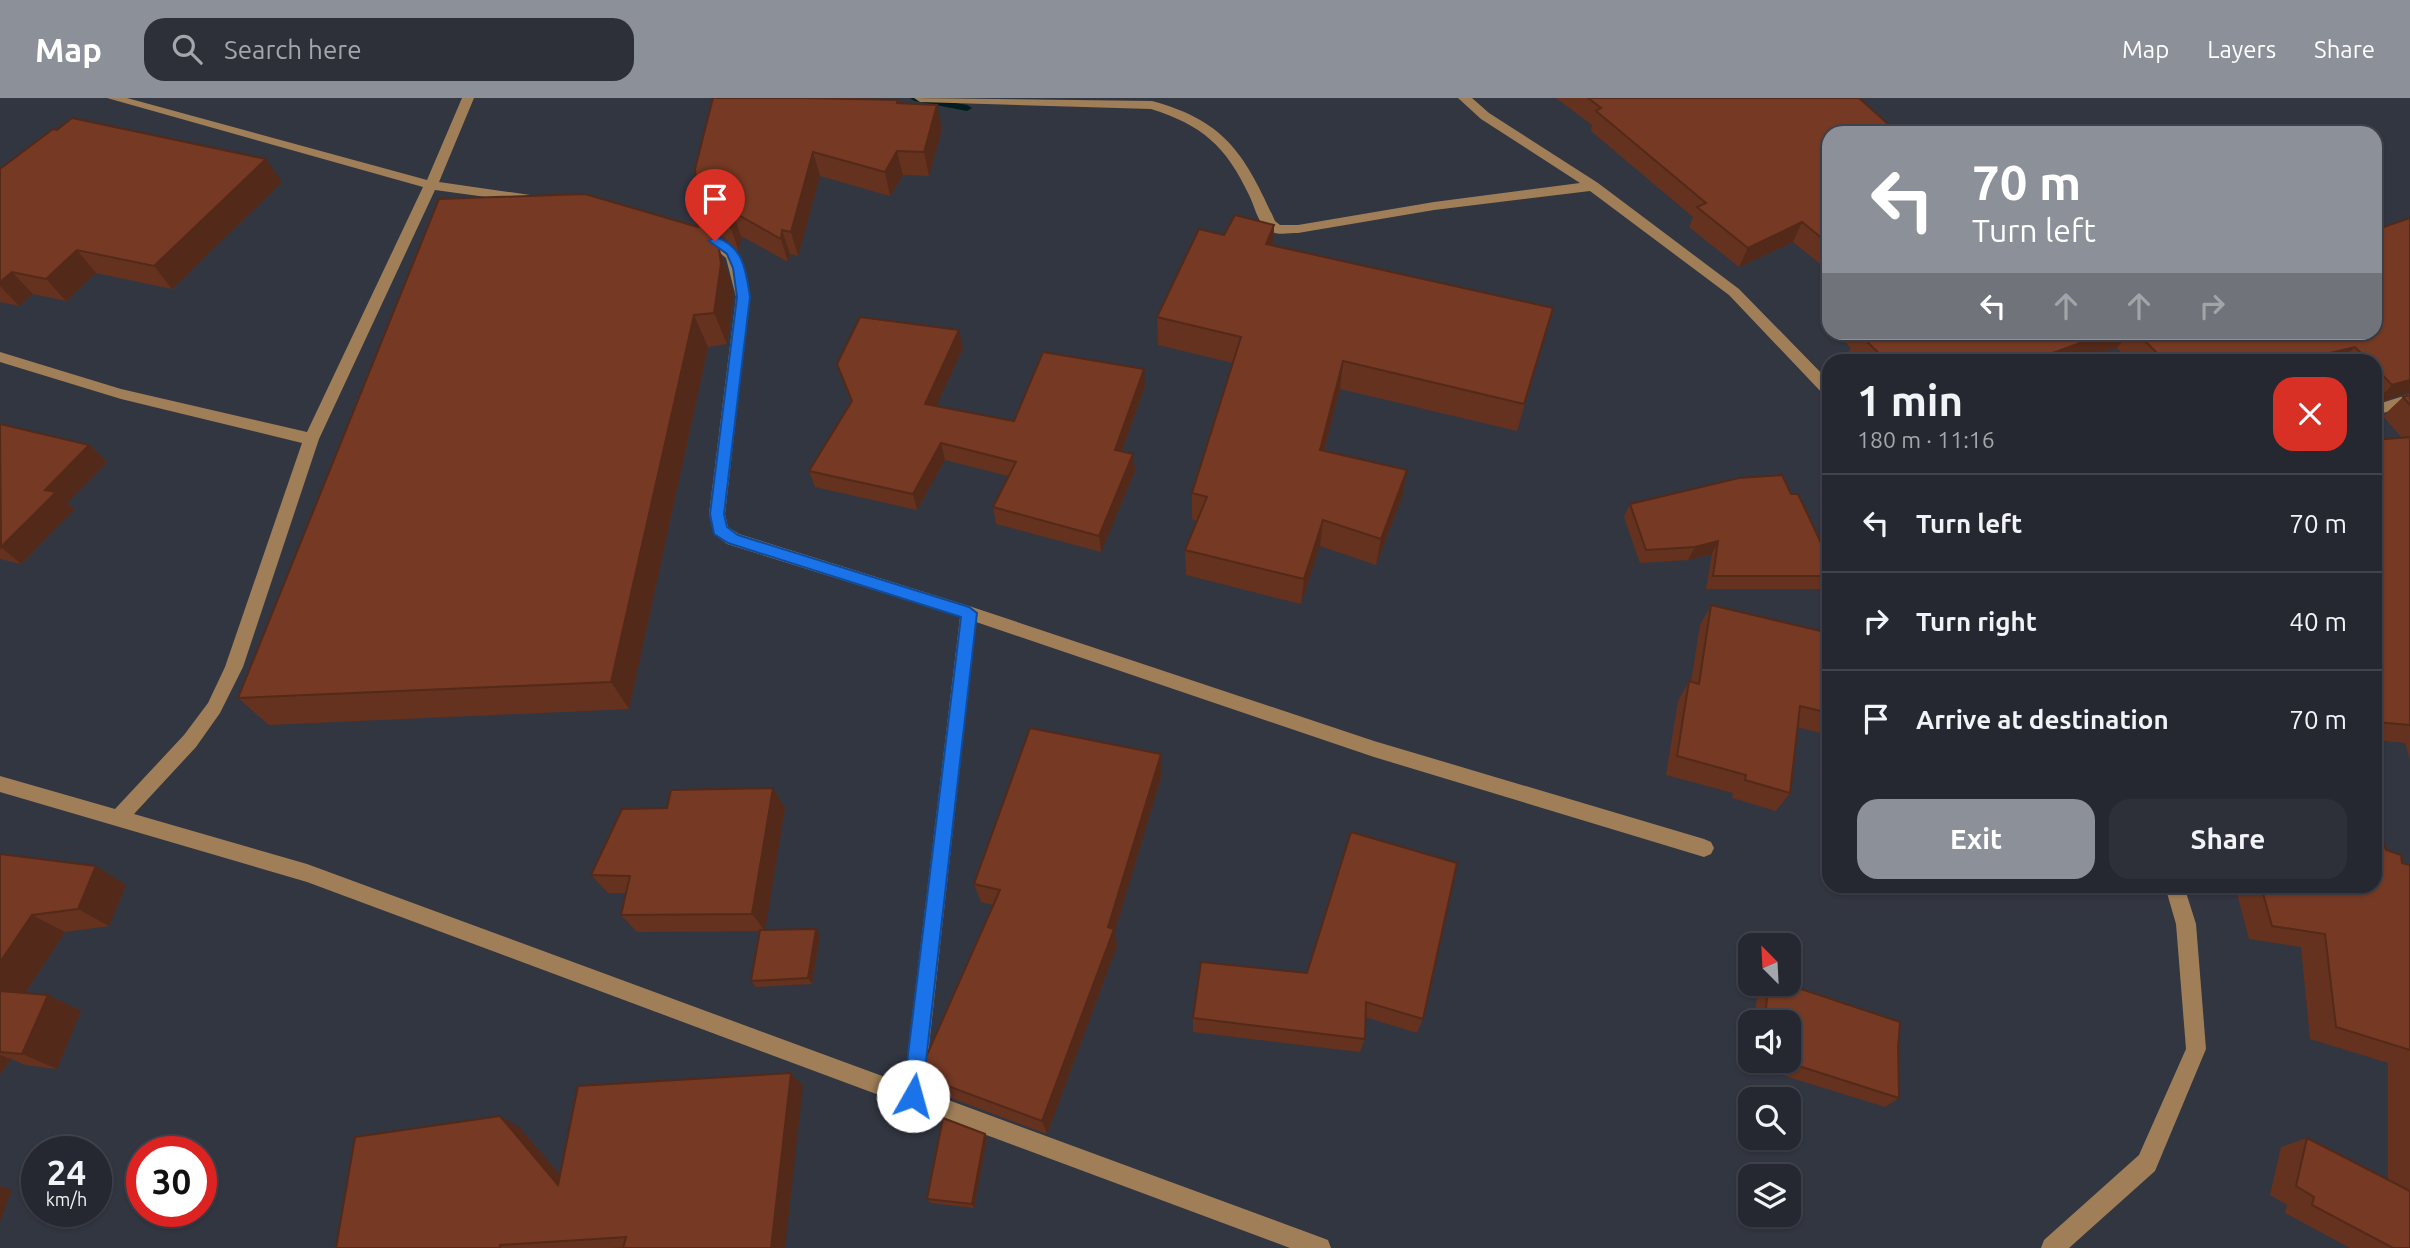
<!DOCTYPE html>
<html lang="en">
<head>
<meta charset="utf-8">
<style>
  body { margin:0; font-family:Ubuntu,sans-serif; background:#2e3039; color:#f1f3f6; height:100vh; display:flex; flex-direction:column; font-size:26px; white-space:nowrap }
  * { box-sizing:border-box; margin:0 }
  p { font-size:23px; color:#a4a6ab }
  .icon { flex:none; width:38px; height:38px; fill:none; stroke:currentColor; stroke-width:2; stroke-linecap:round; stroke-linejoin:round }
  .map { position:relative; flex:1; overflow:hidden }
  .sheet { position:absolute; left:1822px; top:256px; width:560px; height:539px; display:flex; flex-direction:column; background:#262831; border-radius:21px; box-shadow:0 2px 5px #0004,0 0 0 2px #42444d }
  .sheet>* { flex:none }
  .top-card { position:absolute; left:1822px; top:28px; width:560px; height:214px; border-radius:21px; box-shadow:0 2px 5px #0004,0 0 0 2px #42444d; background:#8c9099; color:#fff; overflow:hidden }
  .needle { width:46px; rotate:336deg }
  .tools { position:absolute; left:1738px; top:835px; display:grid; gap:14px }
  .tools a { display:grid; place-items:center; width:63px; height:63px; border-radius:14px; background:#262831; box-shadow:0 2px 5px #0004,0 0 0 2px #42444d; font-size:35px }
  .speed { position:absolute; left:21px; top:1038px; display:flex; gap:14px; font-size:35px; font-weight:700; text-align:center }
  .speed>* { display:grid; place-content:center; width:91px; height:91px; border-radius:50%; background:#262831; box-shadow:0 2px 5px #0004,0 0 0 2px #42444d; line-height:1 }
  .speed small { font-size:18px; font-weight:400 }
  .speed .limit { border:10px solid #d22; background:#fff; color:#111 }
  .pin { position:absolute; display:grid; place-items:center; width:60px; height:60px; color:#fff; margin:-72px -30px; border-radius:50% 50% 50% 0; rotate:-45deg; box-shadow:0 0 7px #0007 }
  .pin .icon { rotate:45deg }
  .me { position:absolute; width:77px; margin:-38px; rotate:7deg; stroke-linejoin:round; filter:drop-shadow(0 0 5px #0008) }
  .turn { display:flex; align-items:center; gap:24px; height:147px; padding:0 35px; font-size:32px }
  .turn .icon { width:91px; height:91px; stroke-width:2.5 }
  .turn b { display:block; font-size:49px; line-height:60px }
  .lanes { display:flex; align-items:center; height:66px; padding:0 35px; background:#0003; justify-content:center; gap:35px; direction:ltr }
  .lanes .off { opacity:.35 }
  .round { display:grid; place-items:center; flex:none; width:74px; height:74px; border-radius:21px; background:#2e3039 }
  .overview { display:flex; align-items:center; justify-content:space-between; height:119px; padding:0 35px }
  h1 { font-size:42px; font-weight:700; line-height:52px }
  .action { display:flex; gap:14px; margin-top:auto; padding:14px 35px }
  .action a { flex:1; height:80px; border-radius:21px; background:#8c9099; color:#fff; font-size:28px; font-weight:700; line-height:80px; text-align:center }
  .action a+a { background:#2e3039; color:#f1f3f6 }
  ul { padding:0; list-style:none }
  li { display:flex; align-items:center; gap:21px; height:98px; padding:0 35px; border-top:2px solid #42444d }
  li div { flex:1 }
  li b { display:block; font-size:26px }
  li em { font-style:normal }
  header { display:flex; align-items:center; gap:42px; box-sizing:border-box; height:98px; padding:0 35px; background:#8c9099; color:#fff }
  header strong { font-size:33px }
  nav { display:flex; gap:38px; margin-inline-start:auto; font-size:24px }
  .search { width:490px; height:63px; background:#2e3039; display:flex; align-items:center; gap:18px; box-sizing:border-box; padding:0 24px; border-radius:21px; color:#a4a6ab; font-size:26px }
  .map>svg:first-child { display:block }
  .lines { fill:none; stroke-linecap:round; stroke-linejoin:round }
  .stream { fill:#001e1f; fill-rule:evenodd }
  .minor { fill:#a07f58; fill-rule:evenodd }
  .wall { fill:#65321f }
  .shaded-wall { fill:#532919 }
  .building { fill:#763a24; stroke:#532919; stroke-width:2 }
  .route { fill:#1a73e8; stroke:#114b97; stroke-width:2 }
</style>
</head>
<body>
<header>
<strong>Map</strong>
<div class="search"><svg class="icon" aria-label="search" viewBox="0 0 24 24"><circle cx="10" cy="10" r="6"/><path d="M15 15l6 6"/></svg>Search here</div>
<nav><a>Map</a><a>Layers</a><a>Share</a></nav>
</header>
<div class="map">
<svg width="2410" height="1150" viewBox="0 0 2410 1150">
  <rect width="100%" height="100%" fill="#323641"/>
  <g class="lines">
    <path class="stream" d="M910,0H931L967,7L972,10L967,13L915,3Z"/>
    <g class="minor">
      <path d="M107,0H127L427,82L462,0H474L439,84L537,98L544,102L537,106L435,92L319,341L243,569L220,615L196,649L134,716L307,766L904,986L960,519L727,446L714,436L709,416L736,199L726,160L713,149L689,140V134L694,132C736,144 744,157 750,199L725,416L728,429L739,436L969,508L1374,643L1704,741L1711,744L1714,750L1711,756L1704,759L1374,659L976,524L924,993L1320,1139L1328,1142L1331,1150H1290L307,784L0,694V678L115,711L184,637L208,605L225,569L302,345L121,301L0,264V254L121,291L307,334L423,89Z"/>
      <path d="M914,0L1152,3C1226,23 1245,57 1275,123L1280,127H1298L1434,104L1580,85L1481,21L1458,0H1472L1489,15L1598,85L1739,191L1829,283V298L1824,297L1729,197L1590,93L1434,112L1298,135C1287,135 1275,138 1266,131C1258,124 1254,107 1249,97C1226,48 1202,27 1151,11L920,4Z"/>
      <path d="M2410,296V308L2375,317V307Z"/>
      <path d="M2165,788H2184L2196,826L2206,951L2155,1073L2069,1150H2041L2044,1142L2139,1057L2186,951L2176,826Z"/>
    </g>
  </g>
  <g class="wall">
    <path d="M1556,0H1859L1829,35V173L1793,144L1739,169L1689,129L1693,119L1591,33L1592,27Z"/>
    <path d="M898,5L942,31L929,78L903,77L890,98L820,78L798,158L790,156L788,164L741,138L739,154L722,138L713,135L731,183L733,199L727,246L708,249L629,611L269,627L238,600L704,124L698,110Z"/>
    <path d="M0,71L282,84L172,191L96,175L66,203L33,196L19,208L0,204Z"/>
    <path d="M2410,120V294L2375,306V262H2129L2117,250L2082,258L2070,262H1855L1848,255L1851,250L1839,238L1841,234H2375Z"/>
    <path d="M1274,127L1273,148L1553,210L1517,333L1340,291L1324,353L1407,372L1402,399L1376,467L1320,448L1301,506L1186,477L1185,452L1197,423L1192,421V395L1233,265L1158,247L1157,219L1224,137Z"/>
    <path d="M963,250L936,308L1014,323L1145,288L1122,353L1133,356L1135,373L1101,454L996,426L993,409L1008,378L945,362L917,412L815,389L809,373L851,304L837,266Z"/>
    <path d="M2410,297V662L2405,645L2375,642V342L2402,340L2383,318L2403,299Z"/>
    <path d="M0,326L89,347L107,364L67,405L75,411L21,466L0,461Z"/>
    <path d="M1791,396L1829,462V489L1828,491H1706L1712,456L1688,462L1640,465L1624,419L1630,406Z"/>
    <path d="M1711,507L1829,535V637L1797,629L1790,695L1776,713L1732,700L1733,695L1666,677L1678,603L1689,583L1691,584L1700,527Z"/>
    <path d="M1162,676L1115,833L1117,848L1047,1036L927,991L918,977L993,807L981,804L974,786Z"/>
    <path d="M785,710L765,832L820,838L812,886L756,889L751,883L760,833L637,834L621,817L626,795H608L591,777Z"/>
    <path d="M2386,752L2402,765L2410,767V1150H2350L2285,1115L2287,1107L2270,1097L2281,1049L2307,1040L2388,1082V965L2310,941L2301,849L2249,841L2235,788H2375Z"/>
    <path d="M0,756L126,787L109,828L65,834L25,895L48,897L81,913L57,971L25,967L11,961L0,976Z"/>
    <path d="M1307,875L1423,921L1417,935L1365,919V941L1360,954L1193,934V920Z"/>
    <path d="M1763,886H1786L1898,950L1899,1000L1885,1009L1750,967L1751,962H1788V924H1754L1758,891Z"/>
    <path d="M803,988L623,1149L609,1150H336L520,1030L560,1077Z"/>
    <path d="M987,1040L974,1110L931,1105L927,1101Z"/>
  </g>
  <g class="shaded-wall">
    <path d="M937,7L942,31L929,78L924,54Z"/>
    <path d="M897,53L903,77L890,98L885,74Z"/>
    <path d="M813,54L820,78L798,158L791,134Z"/>
    <path d="M266,61L282,84L172,191L154,168Z"/>
    <path d="M733,114L741,138L739,154L731,130Z"/>
    <path d="M1802,124L1793,144L1739,169L1748,150Z"/>
    <path d="M1274,127L1273,156L1266,146Z"/>
    <path d="M712,132L731,183L733,199L727,246L714,215Z"/>
    <path d="M782,132L790,156L788,164L781,141Z"/>
    <path d="M77,152L96,175L66,203L46,181Z"/>
    <path d="M12,174L33,196L19,208L0,188V184Z"/>
    <path d="M694,217L708,249L629,611L611,584Z"/>
    <path d="M959,232L963,250L929,324L925,306Z"/>
    <path d="M2116,234H2130L2117,250L2082,258L2070,262H2034L2096,239Z"/>
    <path d="M2355,249L2342,262H2300Z"/>
    <path d="M1343,263L1340,291L1317,379L1320,352Z"/>
    <path d="M1144,271L1145,288L1116,369L1115,352Z"/>
    <path d="M2410,282V294L2375,306V304L2392,287Z"/>
    <path d="M941,345L945,362L917,412L913,396Z"/>
    <path d="M89,347L107,364L67,405L75,411L21,466L1,449L45,392Z"/>
    <path d="M1133,356L1135,373L1101,454L1099,438Z"/>
    <path d="M1407,372L1402,399L1376,467L1381,441Z"/>
    <path d="M1323,422L1320,448L1301,506L1304,481Z"/>
    <path d="M1718,443L1712,456L1688,462L1695,449Z"/>
    <path d="M1161,656L1162,676L1115,833L1117,848L1047,1036L1042,1023L1108,829Z"/>
    <path d="M773,690L785,710L765,833L752,816Z"/>
    <path d="M96,768L126,787L109,828L78,811Z"/>
    <path d="M32,817L65,834L17,907L0,899V864Z"/>
    <path d="M816,831L820,838L812,886L808,880Z"/>
    <path d="M48,897L81,913L57,971L22,956Z"/>
    <path d="M0,957L11,961L0,976Z"/>
    <path d="M791,975L803,988L785,1150H771Z"/>
    <path d="M500,1018L520,1030L577,1097L558,1087Z"/>
    <path d="M985,1036L987,1040L974,1110L972,1106Z"/>
    <path d="M0,1088L12,1092L0,1124Z"/>
  </g>
  <g class="building">
    <path d="M713,0H804L898,2L897,5L937,7L924,54L897,53L885,74L813,54L791,134L782,132L781,141L733,114L731,130L713,114L698,110L695,71Z"/>
    <path d="M1588,0H1859L1898,35H1829V146L1802,124L1748,150L1697,109L1706,105L1596,13L1601,10Z"/>
    <path d="M72,20L266,61L154,168L77,152L46,181L12,174L0,184V71L53,31L57,32Z"/>
    <path d="M585,96L698,129L696,116L712,132L719,151L721,166L714,215L694,217L611,584L238,600L439,101Z"/>
    <path d="M1235,117L1274,127L1266,146L1553,210L1524,306L1343,263L1320,352L1407,372L1381,441L1323,422L1304,481L1185,452L1207,399L1192,395L1241,239L1157,219L1199,131L1224,137Z"/>
    <path d="M2410,120V282L2392,287L2375,269V262H2368L2355,249L2300,262H2164L2136,234H2375V132Z"/>
    <path d="M860,219L959,232L925,306L1014,323L1043,254L1144,271L1115,352L1133,356L1099,438L993,409L1016,364L941,345L913,396L809,373L852,303L837,266Z"/>
    <path d="M1862,234H2116L2096,239L2034,262H1886L1859,236Z"/>
    <path d="M2410,297V307L2403,299Z"/>
    <path d="M0,326L89,347L45,392L56,394L1,449Z"/>
    <path d="M2410,339V627L2375,624V342Z"/>
    <path d="M1782,377L1791,396H1798L1829,462V478H1713L1718,443L1695,449L1646,452L1630,406L1739,380Z"/>
    <path d="M1711,507L1829,535V615L1800,608L1790,695L1745,682L1746,677L1677,658L1689,583L1699,586Z"/>
    <path d="M1030,630L1161,656L1108,829L1114,831L1042,1023L918,977L1000,792L974,786Z"/>
    <path d="M773,690L752,816L621,817L630,778L591,777L622,711L667,710L671,692Z"/>
    <path d="M2375,722L2386,752L2401,757L2402,765L2410,767V952L2336,929L2325,836L2272,828L2261,788H2375Z"/>
    <path d="M1351,734L1457,765L1423,921L1366,904L1365,941L1193,920L1201,864L1307,875Z"/>
    <path d="M0,756L96,768L78,811L32,817L0,864Z"/>
    <path d="M816,831L808,880L751,883L760,832Z"/>
    <path d="M1768,886H1786L1900,924L1898,950L1899,1000L1780,962H1788V924H1765Z"/>
    <path d="M0,893L48,897L22,956L0,954Z"/>
    <path d="M791,975L771,1150H623L626,1139L500,1147V1150H336L355,1039L500,1018L558,1087L578,988Z"/>
    <path d="M943,1020L985,1036L972,1106L927,1101Z"/>
    <path d="M2307,1040L2410,1093V1150H2393L2312,1107L2314,1099L2296,1088Z"/>
  </g>
  <path class="route" d="M715,139C744,148 746,173 750,199L724,416L727,429L738,437L969,509L977,515L922,998L920,1005L913,1008L906,1005L903,998L961,519L728,445L714,436L710,416L737,199L733,170L727,156L709,143Z"/>
</svg>
<div class="tools">
<a><svg class="needle" viewBox="-14 -14 28 28"><path d="M0-13l5 13h-10z" fill="#e53935"/><path d="M0 13l5-13h-10z" fill="#a4a6ab"/></svg></a>
<a><svg class="icon" aria-label="sound" viewBox="0 0 24 24"><path d="M4 9h4l5-4v14l-5-4H4zM17 9q2 3 0 6"/></svg></a>
<a><svg class="icon" aria-label="search" viewBox="0 0 24 24"><circle cx="10" cy="10" r="6"/><path d="M15 15l6 6"/></svg></a>
<a><svg class="icon" aria-label="layers" viewBox="0 0 24 24"><path d="M12 4l9 5-9 5-9-5zM3 14l9 5 9-5"/></svg></a>
</div>
<div class="speed"><div>24<small>km/h</small></div><div class="limit">30</div></div>
<div class="pin" style="left:715px;top:143px;background:#d93025"><svg class="icon" aria-label="arrive" viewBox="0 0 24 24"><path d="M6 21V4h12l-3 4 3 4H6"/></svg></div>
<svg class="me" style="left:913px;top:998px" viewBox="-20 -20 40 40"><circle r="19" fill="#fff"/><path d="M0-13L10 11 0 6-10 11z" fill="#1a73e8"/></svg>
<div class="top-card">
<div class="turn"><svg class="icon" aria-label="left" viewBox="0 0 24 24"><path d="M17 20v-9H6M10 6l-5 5 5 5"/></svg><div><b>70 m</b>Turn left</div></div>
<div class="lanes"><svg class="icon" aria-label="left" viewBox="0 0 24 24"><path d="M17 20v-9H6M10 6l-5 5 5 5"/></svg><svg class="icon off" aria-label="ahead" viewBox="0 0 24 24"><path d="M12 20V5M6 11l6-6 6 6"/></svg><svg class="icon off" aria-label="ahead" viewBox="0 0 24 24"><path d="M12 20V5M6 11l6-6 6 6"/></svg><svg class="icon off" aria-label="right" viewBox="0 0 24 24"><path d="M7 20v-9h11M14 6l5 5-5 5"/></svg></div>
</div>
<section class="sheet">
<div class="overview"><div><h1>1 min</h1><p>180 m · 11:16</p></div><a class="round" style="background:#d93025;color:#fff"><svg class="icon" aria-label="close" viewBox="0 0 24 24"><path d="M6 6l12 12M18 6L6 18"/></svg></a></div>
<ul>
<li><svg class="icon" aria-label="left" viewBox="0 0 24 24"><path d="M17 20v-9H6M10 6l-5 5 5 5"/></svg><div><b>Turn left</b></div><em>70 m</em></li>
<li><svg class="icon" aria-label="right" viewBox="0 0 24 24"><path d="M7 20v-9h11M14 6l5 5-5 5"/></svg><div><b>Turn right</b></div><em>40 m</em></li>
<li><svg class="icon" aria-label="arrive" viewBox="0 0 24 24"><path d="M6 21V4h12l-3 4 3 4H6"/></svg><div><b>Arrive at destination</b></div><em>70 m</em></li>
</ul>
<div class="action"><a>Exit</a><a>Share</a></div>
</section>
</div>
</body>
</html>
